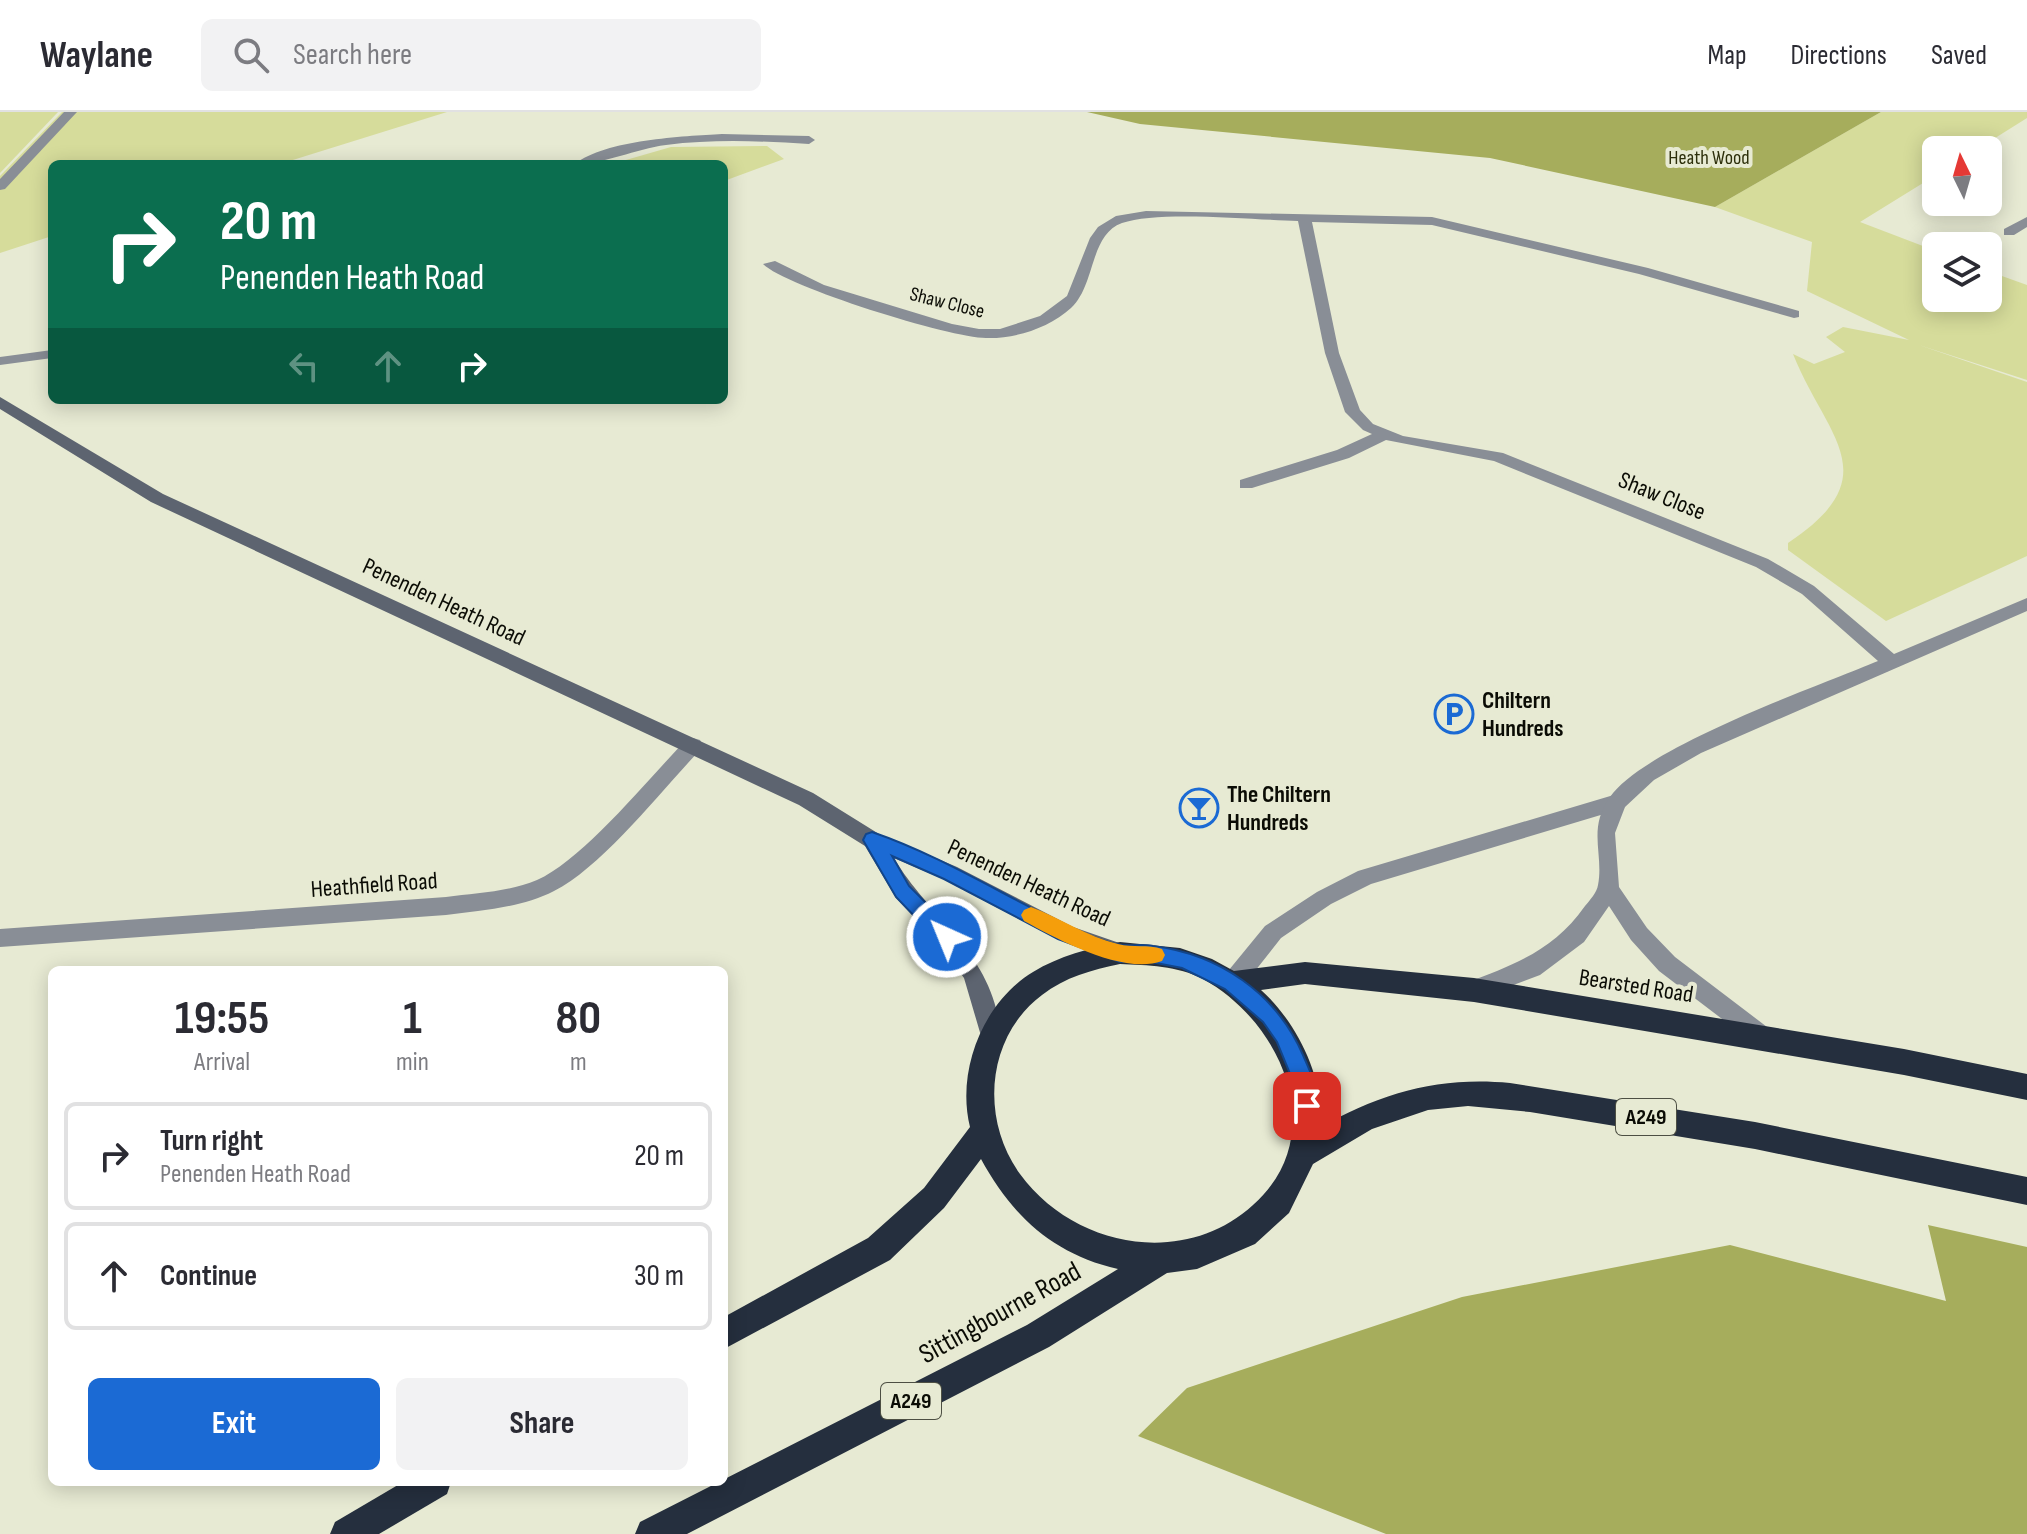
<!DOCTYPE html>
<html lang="en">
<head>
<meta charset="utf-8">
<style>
  body { margin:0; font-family:"Sofia Sans Condensed",sans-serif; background:#f2f2f3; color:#2b2b33; height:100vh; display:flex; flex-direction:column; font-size:30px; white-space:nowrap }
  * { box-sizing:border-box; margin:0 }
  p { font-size:26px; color:#7c7c81 }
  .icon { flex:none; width:44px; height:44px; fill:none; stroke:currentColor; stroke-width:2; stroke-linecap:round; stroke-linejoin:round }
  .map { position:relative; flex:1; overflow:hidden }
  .sheet { position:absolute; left:48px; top:854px; width:680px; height:520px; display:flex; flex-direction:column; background:#fff; border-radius:12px; box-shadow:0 4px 20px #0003 }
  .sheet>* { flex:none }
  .top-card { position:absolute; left:48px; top:48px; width:680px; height:244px; border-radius:12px; box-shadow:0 4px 20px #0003; background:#0b6e4f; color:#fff; overflow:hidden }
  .needle { width:52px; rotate:355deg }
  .controls { position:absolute; left:1922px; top:24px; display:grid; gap:16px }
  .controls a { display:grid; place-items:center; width:80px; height:80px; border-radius:12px; background:#fff; box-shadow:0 4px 20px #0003; font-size:40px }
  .pin { position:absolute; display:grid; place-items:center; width:68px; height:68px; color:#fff; margin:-34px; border-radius:16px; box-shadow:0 4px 12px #0006 }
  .me { position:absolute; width:88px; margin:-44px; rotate:316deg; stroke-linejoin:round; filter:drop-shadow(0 0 6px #0008) }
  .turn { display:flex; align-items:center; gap:28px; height:168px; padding:0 40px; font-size:36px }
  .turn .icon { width:104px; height:104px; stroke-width:2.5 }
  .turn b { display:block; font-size:56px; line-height:68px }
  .lanes { display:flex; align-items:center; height:76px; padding:0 40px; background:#0003; justify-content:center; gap:40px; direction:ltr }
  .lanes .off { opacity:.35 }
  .eta { display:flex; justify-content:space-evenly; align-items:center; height:136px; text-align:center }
  .eta b { font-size:48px; font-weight:700; line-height:56px }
  .action { display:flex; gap:16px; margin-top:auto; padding:16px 40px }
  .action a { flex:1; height:92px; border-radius:12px; background:#1b6ad4; color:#fff; font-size:32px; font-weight:700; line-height:92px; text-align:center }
  .action a+a { background:#f2f2f3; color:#2b2b33 }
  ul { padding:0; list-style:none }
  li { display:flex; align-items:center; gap:24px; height:108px; margin:0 16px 12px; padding:0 24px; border:4px solid #e1e1e2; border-radius:12px }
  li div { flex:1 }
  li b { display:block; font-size:30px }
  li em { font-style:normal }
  header { display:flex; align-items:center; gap:48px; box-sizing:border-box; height:112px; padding:0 40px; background:#fff; border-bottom:2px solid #e1e1e2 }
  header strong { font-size:38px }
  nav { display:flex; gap:44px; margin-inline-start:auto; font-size:28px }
  .search { width:560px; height:72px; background:#f2f2f3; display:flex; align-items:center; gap:20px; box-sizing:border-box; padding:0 28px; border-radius:12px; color:#7c7c81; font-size:30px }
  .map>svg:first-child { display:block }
  .green { fill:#d6dc9b }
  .forest { fill:#a6ad5c }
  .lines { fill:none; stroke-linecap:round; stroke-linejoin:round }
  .lane { fill:#898e96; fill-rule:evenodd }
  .street { fill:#898e96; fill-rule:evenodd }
  .secondary { fill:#5d6470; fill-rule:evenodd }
  .highway { fill:#252f3e; fill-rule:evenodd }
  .route { fill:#1b6ad4; stroke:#12458a; stroke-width:2 }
  .slow { fill:#f59e0b }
  .labels { text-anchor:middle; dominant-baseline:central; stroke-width:8; stroke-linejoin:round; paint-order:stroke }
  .far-park-label { font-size:20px; fill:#2d2f0b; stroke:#e7ead3 }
  .far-street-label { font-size:20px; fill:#0b0c05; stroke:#e7ead3 }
  .shield { fill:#e7ead3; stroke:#4d4f43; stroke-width:2 }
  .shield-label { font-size:22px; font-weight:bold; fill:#0b0c05 }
  .street-label { font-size:24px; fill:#0b0c05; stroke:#e7ead3 }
  .poi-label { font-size:24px; font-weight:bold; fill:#0b0c05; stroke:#e7ead3; text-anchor:start }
  .near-street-label { font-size:28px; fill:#0b0c05; stroke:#e7ead3 }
</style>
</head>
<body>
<header>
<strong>Waylane</strong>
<div class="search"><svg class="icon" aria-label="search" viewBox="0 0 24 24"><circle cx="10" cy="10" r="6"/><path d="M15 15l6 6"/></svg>Search here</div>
<nav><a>Map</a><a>Directions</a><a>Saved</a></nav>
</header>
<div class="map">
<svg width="2027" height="1422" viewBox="0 0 2027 1422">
  <rect width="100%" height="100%" fill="#e7ead3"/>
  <g class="green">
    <path d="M0,0H58L0,61Z"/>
    <path d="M62,0H447L280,52H52V124L0,141V64Z"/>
    <path d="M1881,0H2027V6L1976,38H1936V63L1860,110L1936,139V186H1988V159L2027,173V268L1919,233L2027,270V444L1886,509L1788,438V431C1890,363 1826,325 1793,242L1814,252L1845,240L1826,225L1843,215L1909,228L1807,179L1812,130L1715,95Z"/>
    <path d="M767,34L784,47L724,69V52H612L671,35Z"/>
  </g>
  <g class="forest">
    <path d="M1087,0H1881L1715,95L1490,46L1140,12Z"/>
    <path d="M1928,1113L2027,1135V1422H1386L1138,1324L1187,1276L1462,1185L1730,1133L1946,1189Z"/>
  </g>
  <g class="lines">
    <g class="lane">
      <path d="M64,0H77L5,77L0,78V67Z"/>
      <path d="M1617,682L1624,684L1627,690L1624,696L1371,772L1331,792L1281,826L1240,878L1232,881L1224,878L1221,871L1224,864L1265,814L1317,780L1358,759Z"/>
    </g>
    <g class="street">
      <path d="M722,22L809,24L815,28L809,32C761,29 713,27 666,33C635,37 605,52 575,52C605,28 684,24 722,22Z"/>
      <path d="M1146,99L1432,105L1648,156L1799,199V205L1794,206L1639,162L1432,113L1312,110L1339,241L1360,298L1373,312L1403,324L1503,341L1768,447L1814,474L1894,542L2027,486V499L1701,641L1654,668L1625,695L1615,721L1619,775L1647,816L1675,845L1771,918L1774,925L1771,932L1763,935L1755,932L1659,859L1631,828L1609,794L1584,830L1540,863L1474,888L1466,885L1463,878L1466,871C1516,852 1554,838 1585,794C1590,788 1597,780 1598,773C1604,742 1587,717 1610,685C1645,635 1816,575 1878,549L1802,482L1756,455L1494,349L1386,328L1349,346L1252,376H1240V368L1337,338L1372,322L1363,318L1345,300L1325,241L1298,109C1257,108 1158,98 1122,111C1089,123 1096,173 1071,196C1049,216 1015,227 986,226C951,226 786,175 763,152L775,149L824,173L952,212L979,217H1000L1040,204L1067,184L1090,126L1098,115L1116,104Z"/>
      <path d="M2027,105V115L2014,123H2004V117Z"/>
      <path d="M52,238V246L0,253V245Z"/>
      <path d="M693,626L700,628L703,633L700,638C661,679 602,755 554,779C521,796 482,798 446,803L0,835V817L446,785C476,781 509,780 537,768C583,748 649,666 686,628Z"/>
    </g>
    <path class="secondary" d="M0,285L163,382L813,681L879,722L957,755L1073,815L1128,834L1131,841L1128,848L1120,850L1057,827L943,767L894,746C928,804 983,834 998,904C1001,915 1005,924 1000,934L992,937L984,934L964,866L939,831L896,786L865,734L799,693L151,390L0,297Z"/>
    <g class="highway">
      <path d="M1120,830L1180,836L1212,847L1234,859L1305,850L1474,866L1904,937L2027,962V988L1904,963L1474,890L1305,872L1261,878C1296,909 1327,969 1319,1016C1380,981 1440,964 1510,971L1755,1010L2027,1065V1093L1755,1037L1530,1000L1468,994L1428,998L1372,1017L1313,1052L1289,1101L1255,1132L1197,1157L1167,1161L1049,1235L687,1422H635L640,1410L1027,1213L1118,1157C1053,1142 1012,1104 981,1047L944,1096L890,1148L724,1237V1205L868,1126L924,1076L970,1015C956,959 983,890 1033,860C1059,844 1090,836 1120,830ZM1120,852C1147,853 1178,854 1203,867C1283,911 1331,1024 1253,1093C1184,1156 1074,1136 1020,1062C980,1007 986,925 1042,883C1065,865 1092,858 1120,852Z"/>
      <path d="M403,1370H451L447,1382L379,1422H330L335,1410Z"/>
    </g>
  </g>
  <path class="route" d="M872,720C942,744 1004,784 1070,815C1085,822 1106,831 1122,833C1132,834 1143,832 1153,834C1219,842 1276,881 1303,943C1310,960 1323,983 1315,1001L1307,1004L1300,1001L1293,969L1277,930L1263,910L1225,877L1182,856L1151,850H1120L1058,827L944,767L892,744L909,774L954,819L956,825L954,831L947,833L940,831L896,785L863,728L866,722Z"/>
  <path class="slow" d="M1031,795C1061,806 1087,825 1118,832C1133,836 1148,832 1162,837L1165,843L1162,849C1123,863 1059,828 1024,809L1021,803L1024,798Z"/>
  <defs>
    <symbol id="parking-ring" viewBox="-11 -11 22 22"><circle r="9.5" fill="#e7ead3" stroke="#1b6ad4" stroke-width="1.5"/><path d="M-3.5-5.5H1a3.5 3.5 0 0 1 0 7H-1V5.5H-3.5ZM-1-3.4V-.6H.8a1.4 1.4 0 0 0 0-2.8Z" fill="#1b6ad4"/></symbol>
    <symbol id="bar-ring" viewBox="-11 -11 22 22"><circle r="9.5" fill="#e7ead3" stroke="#1b6ad4" stroke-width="1.5"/><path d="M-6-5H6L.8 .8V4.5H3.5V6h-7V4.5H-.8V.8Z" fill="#1b6ad4"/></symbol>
  </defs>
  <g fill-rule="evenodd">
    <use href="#parking-ring" x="1432" y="580" width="44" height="44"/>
    <use href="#bar-ring" x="1177" y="674" width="44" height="44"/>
  </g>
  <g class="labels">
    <g class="far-park-label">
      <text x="1709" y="46">Heath Wood</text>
    </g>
    <g class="far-street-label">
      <text transform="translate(947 191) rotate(14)">Shaw Close</text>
    </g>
    <g class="shield">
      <rect x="1616" y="987" width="60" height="36" rx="6"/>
      <rect x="881" y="1271" width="60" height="36" rx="6"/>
    </g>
    <g class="shield-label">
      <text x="1646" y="1005">A249</text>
      <text x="911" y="1289">A249</text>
    </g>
    <g class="street-label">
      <text transform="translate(1662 384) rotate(22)">Shaw Close</text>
      <text transform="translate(444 490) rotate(25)">Penenden Heath Road</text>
      <text transform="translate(1029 771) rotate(25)">Penenden Heath Road</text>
      <text transform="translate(374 773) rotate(-4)">Heathfield Road</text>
      <text transform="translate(1636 874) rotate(9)">Bearsted Road</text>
    </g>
    <g class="poi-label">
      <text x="1482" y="588">Chiltern<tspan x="1482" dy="28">Hundreds</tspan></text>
      <text x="1227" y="682">The Chiltern<tspan x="1227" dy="28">Hundreds</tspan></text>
    </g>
    <g class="near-street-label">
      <text transform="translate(1000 1201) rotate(-29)">Sittingbourne Road</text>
    </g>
  </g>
</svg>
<div class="controls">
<a><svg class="needle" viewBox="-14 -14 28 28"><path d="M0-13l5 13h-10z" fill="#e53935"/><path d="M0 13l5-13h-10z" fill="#7c7c81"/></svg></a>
<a><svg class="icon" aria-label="layers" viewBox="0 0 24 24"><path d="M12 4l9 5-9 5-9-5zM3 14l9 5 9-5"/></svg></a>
</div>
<div class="pin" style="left:1307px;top:994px;background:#d93025"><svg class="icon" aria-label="arrive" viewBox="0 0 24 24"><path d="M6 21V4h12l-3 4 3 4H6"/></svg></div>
<svg class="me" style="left:947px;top:825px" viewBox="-20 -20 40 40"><circle r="17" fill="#1b6ad4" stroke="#fff" stroke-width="3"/><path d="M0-11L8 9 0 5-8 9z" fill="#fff"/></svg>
<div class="top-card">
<div class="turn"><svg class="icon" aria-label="right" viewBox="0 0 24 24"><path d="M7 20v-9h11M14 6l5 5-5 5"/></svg><div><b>20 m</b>Penenden Heath Road</div></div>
<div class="lanes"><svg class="icon off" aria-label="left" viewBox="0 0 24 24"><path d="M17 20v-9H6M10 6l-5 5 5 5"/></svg><svg class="icon off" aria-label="ahead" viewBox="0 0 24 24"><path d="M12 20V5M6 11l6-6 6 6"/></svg><svg class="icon" aria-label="right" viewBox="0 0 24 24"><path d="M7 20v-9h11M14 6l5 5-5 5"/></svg></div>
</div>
<section class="sheet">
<div class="eta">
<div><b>19:55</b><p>Arrival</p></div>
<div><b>1</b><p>min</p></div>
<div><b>80</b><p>m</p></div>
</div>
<ul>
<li><svg class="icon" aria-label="right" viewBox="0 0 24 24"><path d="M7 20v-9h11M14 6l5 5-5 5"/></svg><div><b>Turn right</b><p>Penenden Heath Road</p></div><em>20 m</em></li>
<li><svg class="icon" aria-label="ahead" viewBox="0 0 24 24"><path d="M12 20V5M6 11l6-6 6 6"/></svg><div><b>Continue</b></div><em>30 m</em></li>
</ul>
<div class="action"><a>Exit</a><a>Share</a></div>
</section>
</div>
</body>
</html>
